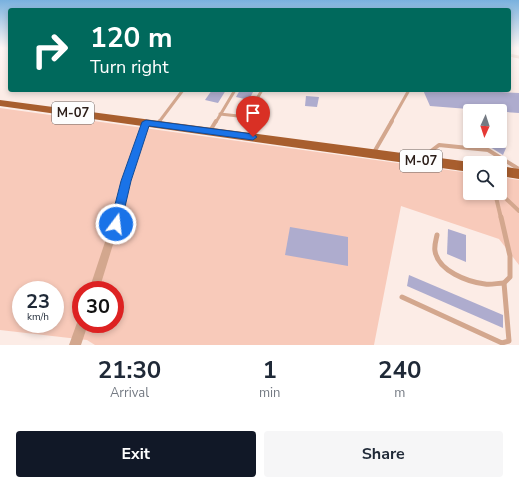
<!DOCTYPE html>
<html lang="en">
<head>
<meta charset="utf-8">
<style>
  body { margin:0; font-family:"Nunito Sans",sans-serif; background:#f6f6f7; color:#1f2937; height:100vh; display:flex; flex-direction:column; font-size:15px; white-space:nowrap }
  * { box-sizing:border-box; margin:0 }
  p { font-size:13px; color:#747a83 }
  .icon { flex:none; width:22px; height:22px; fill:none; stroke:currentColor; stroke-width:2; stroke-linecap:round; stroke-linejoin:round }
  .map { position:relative; height:345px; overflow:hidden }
  .drawer { display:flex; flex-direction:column; background:#fff; flex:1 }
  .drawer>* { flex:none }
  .top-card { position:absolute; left:8px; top:8px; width:503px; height:84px; border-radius:4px; box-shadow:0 2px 6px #0003; background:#00695c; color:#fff; overflow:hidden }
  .needle { width:26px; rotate:183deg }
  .tools { position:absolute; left:463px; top:104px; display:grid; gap:8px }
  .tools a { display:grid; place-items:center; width:44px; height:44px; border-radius:4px; background:#fff; box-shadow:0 2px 6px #0003; font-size:20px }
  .speed { position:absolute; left:12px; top:281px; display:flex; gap:8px; font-size:20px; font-weight:700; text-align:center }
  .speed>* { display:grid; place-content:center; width:52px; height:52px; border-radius:50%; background:#fff; box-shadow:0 2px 6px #0003; line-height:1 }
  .speed small { font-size:10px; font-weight:400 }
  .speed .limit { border:6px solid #d22; background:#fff; color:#111 }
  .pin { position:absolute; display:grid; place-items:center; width:34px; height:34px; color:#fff; margin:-41px -17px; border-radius:50% 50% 50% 0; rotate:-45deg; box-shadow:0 0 4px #0007 }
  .pin .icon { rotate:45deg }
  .me { position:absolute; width:44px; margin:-22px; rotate:15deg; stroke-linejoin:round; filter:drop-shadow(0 0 3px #0008) }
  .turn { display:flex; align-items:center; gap:14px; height:84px; padding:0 16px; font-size:18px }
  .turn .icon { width:52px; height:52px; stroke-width:2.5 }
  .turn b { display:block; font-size:28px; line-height:34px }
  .eta { display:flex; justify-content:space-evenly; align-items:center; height:68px; text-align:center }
  .eta b { font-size:24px; font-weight:700; line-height:28px }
  .action { display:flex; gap:8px; margin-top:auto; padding:8px 16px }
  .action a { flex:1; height:46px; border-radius:4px; background:#111827; color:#fff; font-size:16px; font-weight:700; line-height:46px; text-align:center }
  .action a+a { background:#f6f6f7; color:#1f2937 }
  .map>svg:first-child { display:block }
  .green { fill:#f8caba; fill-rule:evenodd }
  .building { fill:#aeacce }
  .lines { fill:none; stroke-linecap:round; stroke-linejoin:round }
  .service-far2 { stroke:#d3a78e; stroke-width:3 }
  .service-far1 { stroke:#d3a78e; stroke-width:4 }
  .service { stroke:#d3a78e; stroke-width:5 }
  .minor { fill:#d3a78e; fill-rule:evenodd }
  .trunk { fill:#a85e2e; fill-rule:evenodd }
  .route { fill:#1a73e8; stroke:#114b97 }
  .labels { text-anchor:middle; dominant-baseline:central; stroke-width:3.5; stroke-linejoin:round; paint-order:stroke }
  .shield { fill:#fdfdfd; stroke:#6a605d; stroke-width:1 }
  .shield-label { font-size:13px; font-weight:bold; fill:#2b1d18 }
</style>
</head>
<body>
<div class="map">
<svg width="519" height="345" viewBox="0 0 519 345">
  <rect width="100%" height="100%" fill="#fcece6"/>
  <path class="green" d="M0,108L470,173V193H500V177L519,180V265L499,239L401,206L374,345H95L87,340L0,330ZM21,290H55V324H21ZM81,290H115V324H81Z"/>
  <g class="building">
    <path d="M212,90H226L218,103L205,100Z"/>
    <path d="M240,90H254L249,100L236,97Z"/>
    <path d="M423,90H465L519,93V113L430,106Z"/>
    <path d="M306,96L319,97L317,107L305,106Z"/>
    <path d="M483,145L506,148L503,155L490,147Z"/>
    <path d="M290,227L348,237V266L285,255Z"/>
    <path d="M448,229L466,235V262L447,254Z"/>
    <path d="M409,275L503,315V328L407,286Z"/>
  </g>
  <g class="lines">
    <g class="service-far2">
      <path d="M509,55L519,57"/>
      <path d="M220,114L238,116L248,114L262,90"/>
      <path d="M159,122L183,90"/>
      <path d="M216,122L235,90"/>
      <path d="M391,122L409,90"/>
    </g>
    <g class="service-far1">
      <path d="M157,124L160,121"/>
      <path d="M210,131L216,121"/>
      <path d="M373,154L392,121"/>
      <path d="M422,158L439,145L488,150L519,169"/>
      <path d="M495,193L501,218"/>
      <path d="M500,193L519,211"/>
    </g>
    <g class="service">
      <path d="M437,235C436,240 434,246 435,251C438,271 468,282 485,284C491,285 498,283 504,283"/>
      <path d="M402,297L502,343L509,341L504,283L510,277V256L501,217"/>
    </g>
    <g class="minor">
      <path d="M144,121H146L149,123L130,181L123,212L99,290H89L115,212L122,181Z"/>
      <path d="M81,319V324H88L81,345H69L78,320Z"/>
    </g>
    <g class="trunk">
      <path d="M0,100L470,162L473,163H470V172L0,106Z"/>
      <path d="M500,166L519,169V179L500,176Z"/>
    </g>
  </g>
  <linearGradient id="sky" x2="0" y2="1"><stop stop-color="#79b1de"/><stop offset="0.5" stop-color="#fef6f4"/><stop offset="1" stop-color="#fef6f4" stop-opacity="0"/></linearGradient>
  <rect width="519" height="96" fill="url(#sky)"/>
  <path class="route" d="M146,120L253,134L257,137L253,140L149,126L131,181L121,224L119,227L116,229L112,227L110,224L121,181L142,122Z"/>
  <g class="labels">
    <g class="shield">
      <rect x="52" y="102" width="42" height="22" rx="3"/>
      <rect x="400" y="150" width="42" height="22" rx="3"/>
    </g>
    <g class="shield-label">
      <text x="73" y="113">М-07</text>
      <text x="421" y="161">М-07</text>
    </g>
  </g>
</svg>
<div class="tools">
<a><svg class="needle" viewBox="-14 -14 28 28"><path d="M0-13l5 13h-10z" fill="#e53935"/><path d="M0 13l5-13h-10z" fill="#747a83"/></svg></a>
<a><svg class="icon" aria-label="search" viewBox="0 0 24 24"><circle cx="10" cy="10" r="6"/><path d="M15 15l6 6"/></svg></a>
</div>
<div class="speed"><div>23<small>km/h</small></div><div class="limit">30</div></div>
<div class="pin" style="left:253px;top:137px;background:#d93025"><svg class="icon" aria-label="arrive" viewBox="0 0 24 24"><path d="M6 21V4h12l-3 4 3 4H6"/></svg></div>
<svg class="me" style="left:116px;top:224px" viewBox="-20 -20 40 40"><circle r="17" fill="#1a73e8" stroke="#fff" stroke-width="3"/><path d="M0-11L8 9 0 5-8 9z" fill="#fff"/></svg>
<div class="top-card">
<div class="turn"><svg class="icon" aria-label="right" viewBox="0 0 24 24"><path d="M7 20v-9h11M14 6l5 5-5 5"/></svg><div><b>120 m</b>Turn right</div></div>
</div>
</div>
<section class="drawer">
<div class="eta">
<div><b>21:30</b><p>Arrival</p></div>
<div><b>1</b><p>min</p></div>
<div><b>240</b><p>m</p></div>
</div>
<div class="action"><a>Exit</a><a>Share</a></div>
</section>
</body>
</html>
